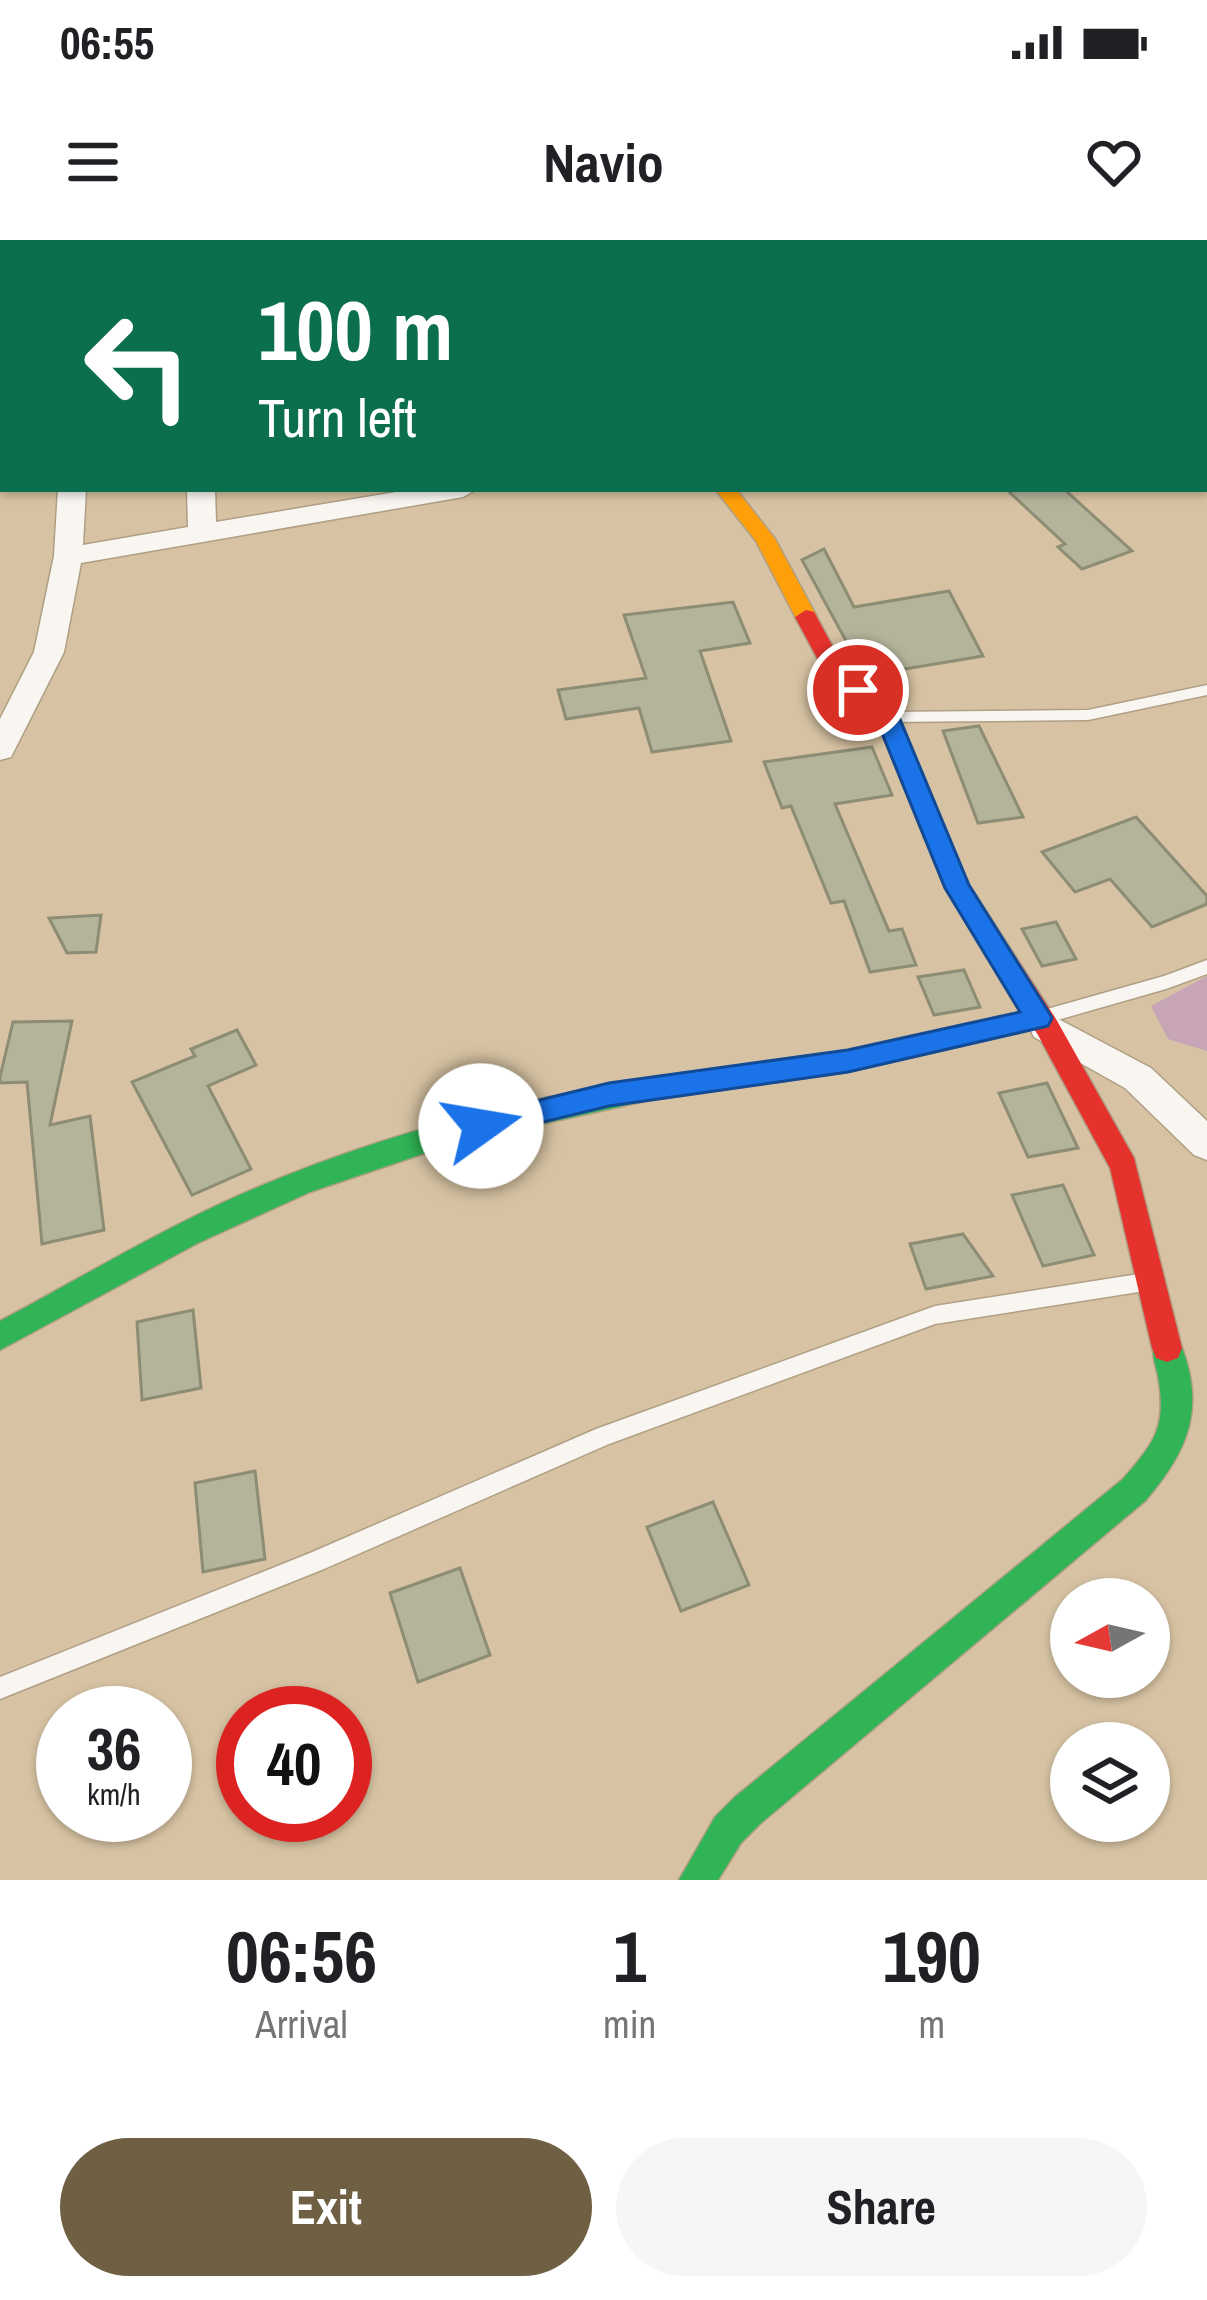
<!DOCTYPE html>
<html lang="en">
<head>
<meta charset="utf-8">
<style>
  body { margin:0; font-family:"Archivo Narrow",sans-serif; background:#f6f6f6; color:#202124; height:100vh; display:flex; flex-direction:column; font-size:45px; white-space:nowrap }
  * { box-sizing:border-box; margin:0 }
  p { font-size:39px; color:#757577 }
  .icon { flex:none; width:66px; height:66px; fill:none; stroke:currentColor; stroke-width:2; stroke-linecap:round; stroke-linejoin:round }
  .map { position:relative; height:1640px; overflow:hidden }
  .panel { display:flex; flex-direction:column; background:#fff; flex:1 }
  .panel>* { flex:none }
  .banner { position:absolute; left:0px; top:0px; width:1209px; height:252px; box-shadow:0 3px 9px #0004; background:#0b6e4f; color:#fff; overflow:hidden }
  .needle { width:78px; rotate:262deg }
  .fabs { position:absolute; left:1050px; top:1338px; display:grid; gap:24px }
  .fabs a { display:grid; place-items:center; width:120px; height:120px; border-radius:50%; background:#fff; box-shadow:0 3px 9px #0004; font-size:60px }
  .speed { position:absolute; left:36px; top:1446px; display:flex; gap:24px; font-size:60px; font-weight:700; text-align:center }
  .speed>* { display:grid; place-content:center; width:156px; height:156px; border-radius:50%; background:#fff; box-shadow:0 3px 9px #0004; line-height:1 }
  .speed small { font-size:30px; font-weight:400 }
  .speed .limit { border:18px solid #d22; background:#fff; color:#111 }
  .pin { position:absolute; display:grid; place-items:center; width:102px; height:102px; color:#fff; margin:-51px; border:6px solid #fff; border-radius:50%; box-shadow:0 3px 12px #0007 }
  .me { position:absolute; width:132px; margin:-66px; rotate:77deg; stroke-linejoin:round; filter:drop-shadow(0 0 9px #0008) }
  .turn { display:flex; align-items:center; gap:42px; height:252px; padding:0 60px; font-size:54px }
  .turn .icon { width:156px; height:156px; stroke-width:2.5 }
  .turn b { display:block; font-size:84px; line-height:102px }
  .eta { display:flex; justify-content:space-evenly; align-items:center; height:204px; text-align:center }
  .eta b { font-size:72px; font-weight:800; line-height:84px }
  .primary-button { display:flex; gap:24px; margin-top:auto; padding:24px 60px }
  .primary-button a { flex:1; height:138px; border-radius:72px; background:#6f5f43; color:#fff; font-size:48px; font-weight:800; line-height:138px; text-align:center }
  .primary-button a+a { background:#f6f6f6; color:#202124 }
  .status { display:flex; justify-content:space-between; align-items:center; height:84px; padding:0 60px; background:#fff; direction:ltr }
  .status svg { height:33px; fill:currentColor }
  header { display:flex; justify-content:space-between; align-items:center; height:156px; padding:0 60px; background:#fff; font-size:54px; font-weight:800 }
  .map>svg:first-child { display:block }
  .green { fill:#c7a4b6 }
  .building { fill:#b4b49b; stroke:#8d8c74; stroke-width:3 }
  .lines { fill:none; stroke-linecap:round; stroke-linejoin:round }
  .lane-casing { stroke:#af9f85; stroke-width:3 }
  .street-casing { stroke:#af9f85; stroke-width:3 }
  .fast-casing { stroke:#af9f85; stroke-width:3 }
  .slow-casing { stroke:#af9f85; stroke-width:3 }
  .jam-casing { stroke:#af9f85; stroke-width:3 }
  .lane { fill:#f9f6f1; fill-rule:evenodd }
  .street { fill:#f9f6f1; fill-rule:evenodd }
  .fast { fill:#30b455; fill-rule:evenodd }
  .slow { fill:#ff9f0a; fill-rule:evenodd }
  .jam { fill:#e5322d; fill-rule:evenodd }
  .route { fill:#1a73e8; stroke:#114b97; stroke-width:3 }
</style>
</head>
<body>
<div class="status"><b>06:55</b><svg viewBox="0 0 49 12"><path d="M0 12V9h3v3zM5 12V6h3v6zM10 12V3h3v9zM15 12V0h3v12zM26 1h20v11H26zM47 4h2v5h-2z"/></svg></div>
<header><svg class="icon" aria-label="menu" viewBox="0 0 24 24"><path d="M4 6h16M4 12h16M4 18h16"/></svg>Navio<svg class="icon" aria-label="heart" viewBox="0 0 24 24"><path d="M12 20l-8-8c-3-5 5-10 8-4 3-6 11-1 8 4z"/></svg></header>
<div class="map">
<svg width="1207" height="1640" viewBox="0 0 1207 1640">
  <rect width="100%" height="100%" fill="#d7c3a3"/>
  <path class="green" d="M1207,736V811L1168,799L1151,766Z"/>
  <g class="building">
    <path d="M1006,249H1064L1132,311L1082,329L1058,307L1065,304Z"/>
    <path d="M824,309L854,367L949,351L983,416L875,434L851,410L802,320Z"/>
    <path d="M733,362L750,403L700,411L731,501L652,512L639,468L566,479L558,450L646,438L624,375Z"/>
    <path d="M979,486L1023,577L978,583L943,491Z"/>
    <path d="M872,507L892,555L835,564L889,691L902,689L916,725L870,732L844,661L831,663L791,566L782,568L764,522Z"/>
    <path d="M1136,577L1207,656V664L1152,687L1110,639L1075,652L1042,612Z"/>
    <path d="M101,675L96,712L67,713L49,678Z"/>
    <path d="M1056,682L1076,719L1042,726L1022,689Z"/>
    <path d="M964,730L980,767L934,775L918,737Z"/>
    <path d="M72,781L50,885L90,876L104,990L42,1004L27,842L0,843V837L13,782Z"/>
    <path d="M237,790L256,825L208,846L251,929L192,955L132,842L195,816L191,809Z"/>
    <path d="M1047,843L1078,908L1028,917L999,853Z"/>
    <path d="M1063,945L1094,1015L1043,1026L1012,955Z"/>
    <path d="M963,994L993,1036L926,1049L910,1004Z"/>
    <path d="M193,1070L201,1148L142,1160L137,1082Z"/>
    <path d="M255,1231L265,1319L203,1332L195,1243Z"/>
    <path d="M713,1262L749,1345L681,1371L647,1287Z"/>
    <path d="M460,1328L490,1415L418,1442L390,1353Z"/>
  </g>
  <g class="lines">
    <defs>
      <g id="lane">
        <path d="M1207,445V455L1088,480L887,482L879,477L887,472L1088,470Z"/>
        <path d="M1207,720V734L1166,749L1040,785L1034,783L1031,778L1034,773L1040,771L1164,736Z"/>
        <path d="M1145,1033L1152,1036L1155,1042L1152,1048L1145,1051L935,1084L609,1204L324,1329L0,1459V1437L310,1313L596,1189L935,1066Z"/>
      </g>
      <g id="street">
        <path d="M4,0H28L29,3H5Z"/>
        <path d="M256,0H280L254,3Z"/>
        <rect x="1206" y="41" width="1" height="15"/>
        <path d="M58,249H86L83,305L188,287L187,249H215L216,282L414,249H477L463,257L81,323L64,412L11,517L0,520V479L34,412L54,316Z"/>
        <path d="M1047,773L1151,828L1207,881V920L1194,915L1125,848L1034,797L1029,787L1034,777Z"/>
      </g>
      <g id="fast">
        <path d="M1207,31V42H1206V31Z"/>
        <path d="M658,837L668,840L672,848L668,856L452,904L310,952L198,1003L0,1110V1081C81,1038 160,990 244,953C376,896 516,859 658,837Z"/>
        <path d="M1167,1094L1178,1098C1207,1165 1190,1209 1145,1261L761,1583L741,1603L718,1640H679L715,1577L735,1557L1123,1239C1155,1202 1167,1187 1158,1136C1155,1122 1150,1112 1156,1098Z"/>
      </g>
      <g id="slow">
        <path d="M531,0H550L552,3H533Z"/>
        <path d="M715,249H736L775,299L817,377L814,382H798L756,301Z"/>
        <path d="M1038,768L1047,772L1051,779L1047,786L847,832L658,859L648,856L644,848L648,840L658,837L847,810Z"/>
      </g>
      <path id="jam" d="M806,370L814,372L839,418L899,477L969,645L1056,779L1134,918L1182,1108L1178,1118L1167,1122L1156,1118L1152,1108L1110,928L1038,795L945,648L877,481L822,427L795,377Z"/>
    </defs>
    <use href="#lane" class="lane-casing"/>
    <use href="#street" class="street-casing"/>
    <use href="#fast" class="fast-casing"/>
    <use href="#slow" class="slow-casing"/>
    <use href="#jam" class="jam-casing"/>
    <use href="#lane" class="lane"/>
    <use href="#street" class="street"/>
    <use href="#fast" class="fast"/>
    <use href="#slow" class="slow"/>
    <use href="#jam" class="jam"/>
  </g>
  <path class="route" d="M858,442L899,477L969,645L1048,771L1052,778L1048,786L848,832L609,866L481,897L471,894L467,886L471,877L609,843L848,810L1020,772L945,648L877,481L847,450Z"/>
</svg>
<div class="fabs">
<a><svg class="needle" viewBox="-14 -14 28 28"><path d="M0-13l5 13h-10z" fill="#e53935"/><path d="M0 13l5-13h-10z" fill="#757577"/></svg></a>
<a><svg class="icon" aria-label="layers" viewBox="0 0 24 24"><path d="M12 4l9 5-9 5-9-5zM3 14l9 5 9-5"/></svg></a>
</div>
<div class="speed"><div>36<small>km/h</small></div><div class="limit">40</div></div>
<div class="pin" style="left:858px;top:450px;background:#d93025"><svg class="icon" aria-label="arrive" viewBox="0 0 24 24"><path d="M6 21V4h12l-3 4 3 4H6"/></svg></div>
<svg class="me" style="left:481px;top:886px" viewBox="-20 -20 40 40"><circle r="19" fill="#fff"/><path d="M0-13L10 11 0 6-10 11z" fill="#1a73e8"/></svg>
<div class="banner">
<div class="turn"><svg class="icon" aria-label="left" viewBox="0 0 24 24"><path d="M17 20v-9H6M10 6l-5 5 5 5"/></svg><div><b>100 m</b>Turn left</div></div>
</div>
</div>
<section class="panel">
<div class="eta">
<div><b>06:56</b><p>Arrival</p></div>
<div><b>1</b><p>min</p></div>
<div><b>190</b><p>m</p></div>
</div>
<div class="primary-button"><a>Exit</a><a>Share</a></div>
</section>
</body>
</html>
